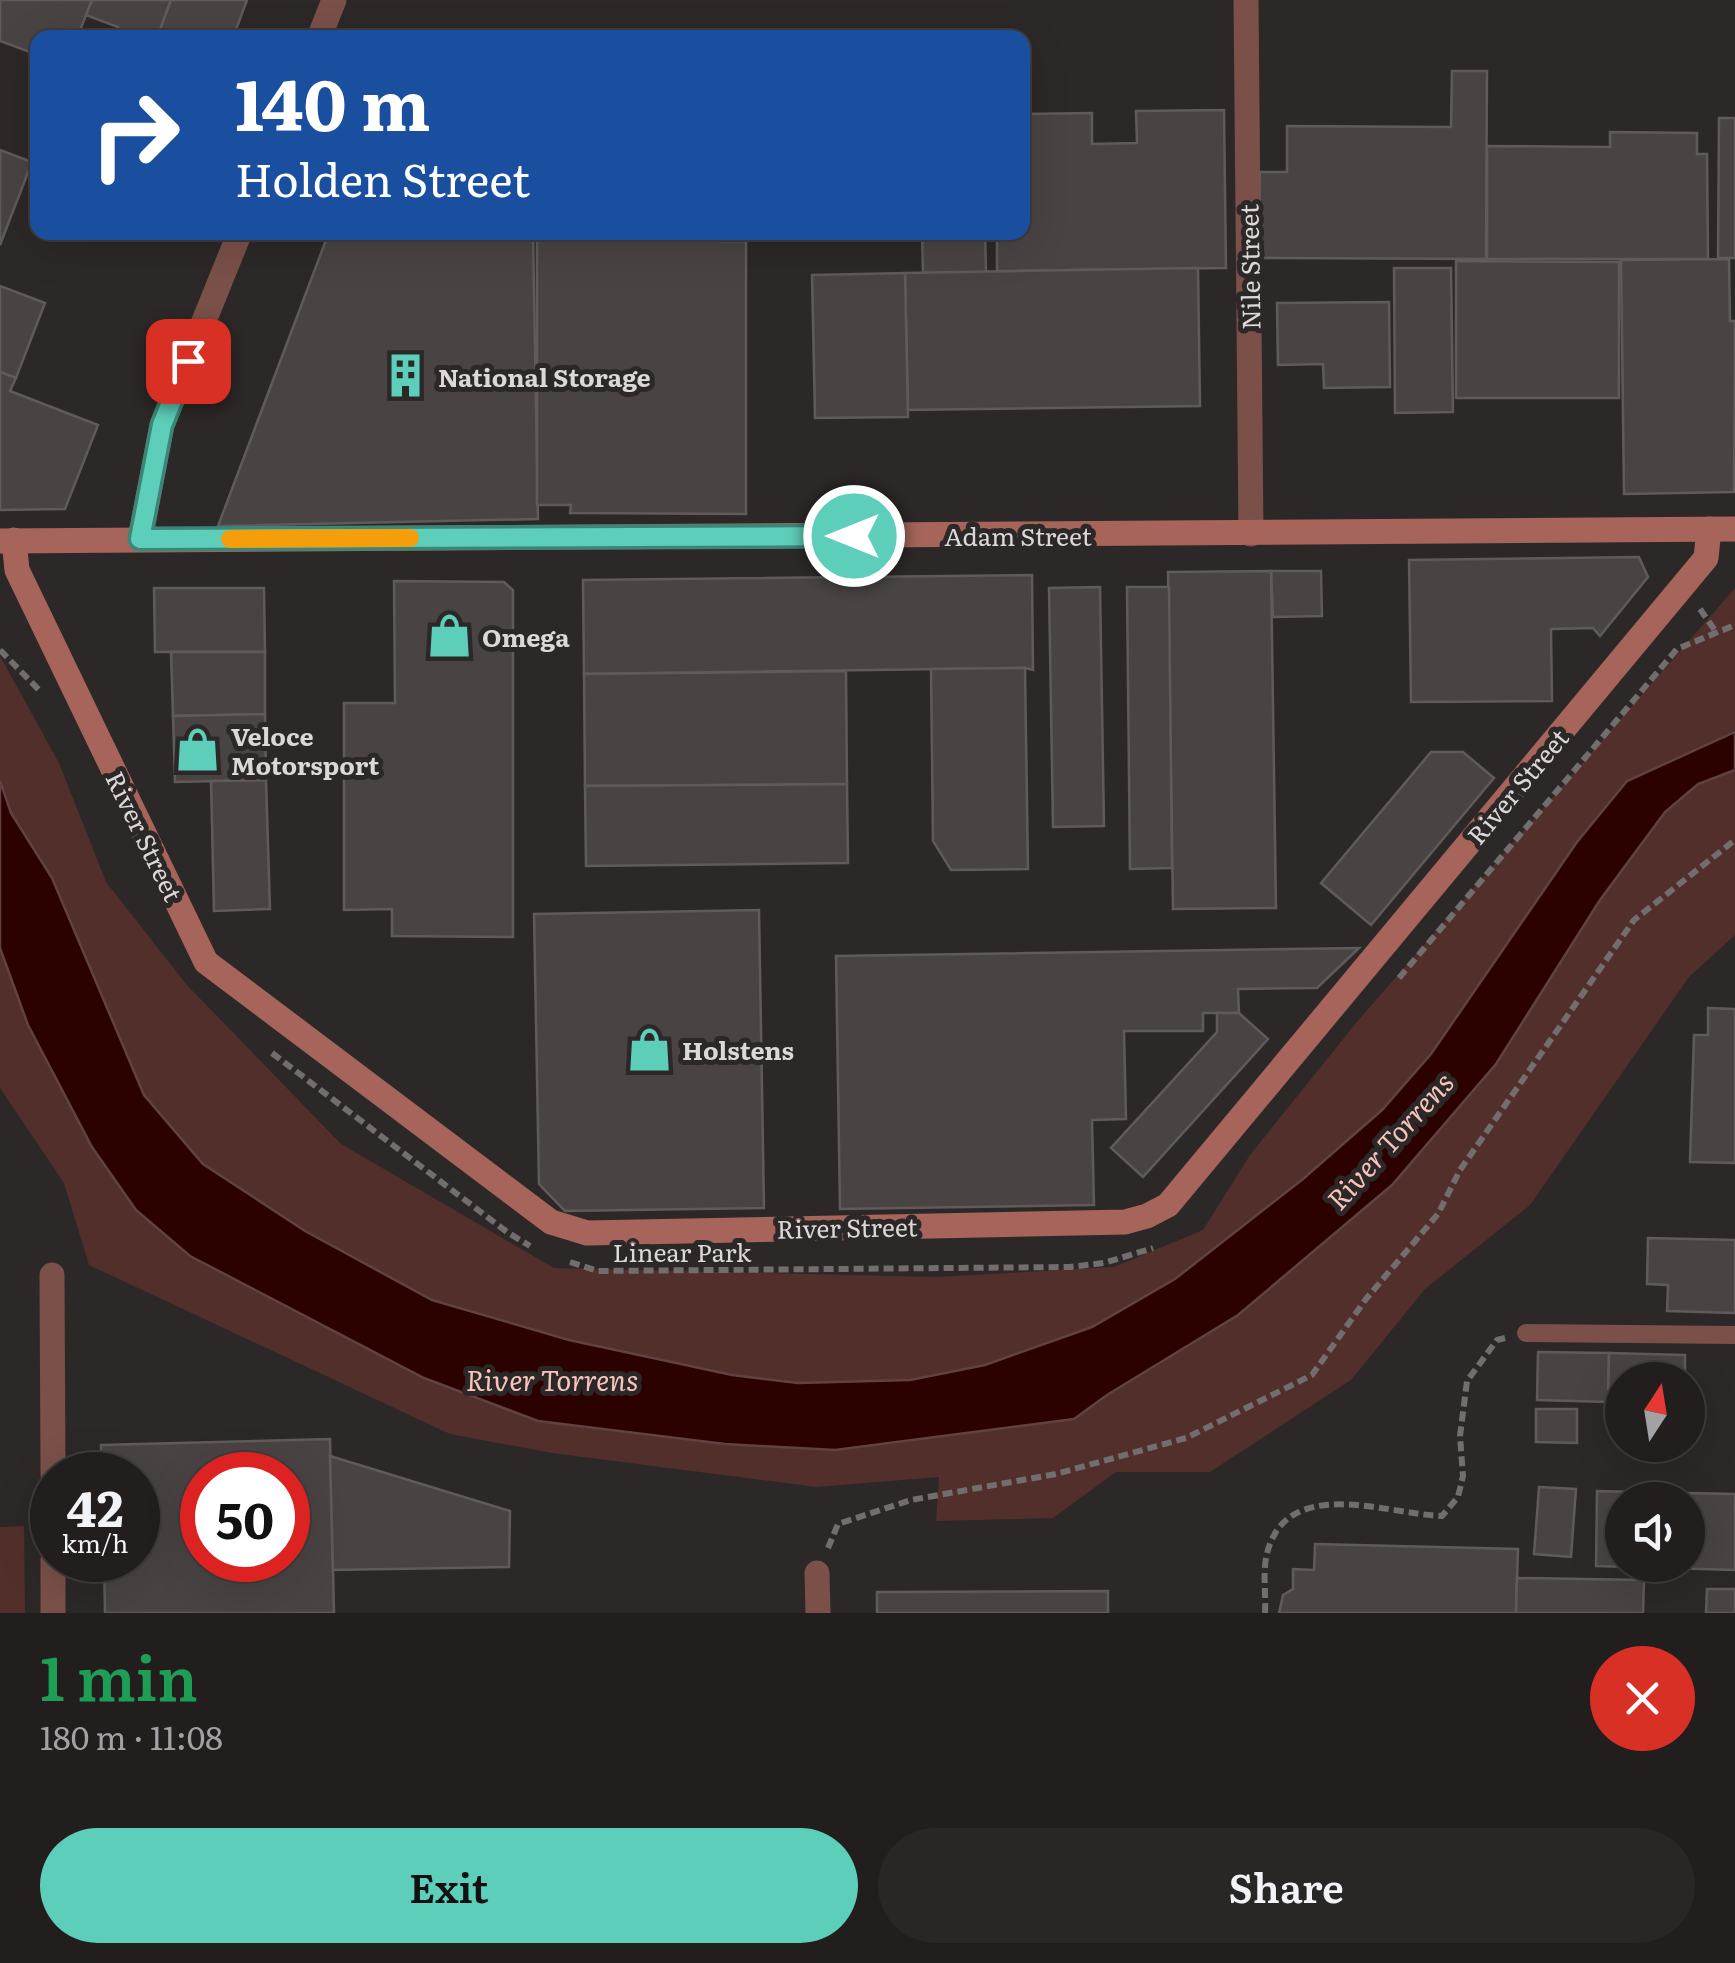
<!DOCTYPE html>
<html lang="en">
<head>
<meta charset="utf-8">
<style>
  body { margin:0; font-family:Literata,serif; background:#292726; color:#f1f3f6; height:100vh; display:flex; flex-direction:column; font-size:38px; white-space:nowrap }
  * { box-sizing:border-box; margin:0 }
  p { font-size:32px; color:#a2a2a4 }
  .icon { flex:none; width:55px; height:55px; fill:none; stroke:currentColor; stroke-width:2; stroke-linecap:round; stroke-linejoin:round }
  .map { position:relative; height:1613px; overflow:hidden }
  .panel { display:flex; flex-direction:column; background:#211e1d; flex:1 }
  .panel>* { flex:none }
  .guide { position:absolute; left:30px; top:30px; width:1000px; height:210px; border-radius:20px; box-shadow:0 10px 40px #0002,0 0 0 2px #3e3c3b; background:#1a4fa0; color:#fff; overflow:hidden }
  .needle { width:65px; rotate:12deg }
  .buttons { position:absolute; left:1605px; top:1362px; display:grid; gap:20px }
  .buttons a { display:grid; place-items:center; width:100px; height:100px; border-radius:50%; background:#211e1d; box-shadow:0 10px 40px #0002,0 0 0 2px #3e3c3b; font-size:50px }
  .speed { position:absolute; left:30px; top:1452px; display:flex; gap:20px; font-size:50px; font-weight:700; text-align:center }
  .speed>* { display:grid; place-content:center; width:130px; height:130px; border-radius:50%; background:#211e1d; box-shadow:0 10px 40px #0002,0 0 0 2px #3e3c3b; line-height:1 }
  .speed small { font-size:25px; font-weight:400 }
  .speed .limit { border:15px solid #d22; background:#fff; color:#111 }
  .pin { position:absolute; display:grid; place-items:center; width:85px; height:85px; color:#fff; margin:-42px; border-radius:20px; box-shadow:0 5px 15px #0006 }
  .me { position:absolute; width:110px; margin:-55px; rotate:270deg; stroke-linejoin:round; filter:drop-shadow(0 0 8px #0008) }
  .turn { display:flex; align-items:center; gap:35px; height:210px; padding:0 40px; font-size:45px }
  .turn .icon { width:130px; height:130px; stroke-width:2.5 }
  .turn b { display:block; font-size:70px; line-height:85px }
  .round { display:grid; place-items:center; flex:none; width:105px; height:105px; border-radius:52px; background:#292726 }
  .summary { display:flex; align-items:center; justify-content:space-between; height:170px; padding:0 40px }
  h1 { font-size:60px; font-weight:600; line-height:75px; color:#1e9e55 }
  .action { display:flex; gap:20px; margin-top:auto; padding:20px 40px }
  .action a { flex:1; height:115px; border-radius:60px; background:#5dceb9; color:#111; font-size:40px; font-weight:600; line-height:115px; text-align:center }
  .action a+a { background:#292726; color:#f1f3f6 }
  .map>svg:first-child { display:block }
  .green { fill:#522f2a }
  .water { fill:#2c0201; stroke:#604242; stroke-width:2.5 }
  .building { fill:#494443; stroke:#605b5a; stroke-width:2.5; fill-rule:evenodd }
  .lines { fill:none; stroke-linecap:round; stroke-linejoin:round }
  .path { stroke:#716e6d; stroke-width:6; stroke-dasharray:10 5; stroke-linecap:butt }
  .lane { stroke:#7a5049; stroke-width:18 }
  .street { stroke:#7a5049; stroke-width:25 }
  .secondary { stroke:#a6645a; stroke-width:25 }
  .route-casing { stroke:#3c8678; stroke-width:25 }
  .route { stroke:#5dceb9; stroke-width:18 }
  .slow { stroke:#f59e0b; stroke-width:18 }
  .labels { text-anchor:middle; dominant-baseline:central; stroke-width:10; stroke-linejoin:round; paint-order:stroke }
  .street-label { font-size:25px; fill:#dbd8d8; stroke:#2c2827 }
  .poi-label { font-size:25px; font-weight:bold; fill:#dbd8d8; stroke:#2c2827; text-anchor:start }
  .water-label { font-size:28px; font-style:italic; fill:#f7c4bb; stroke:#2c2827 }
</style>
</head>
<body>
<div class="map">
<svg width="1735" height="1613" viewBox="0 0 1735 1613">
  <rect width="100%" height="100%" fill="#2c2827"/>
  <g class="green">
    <path d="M1735,588V935L1689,977L1530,1205L1425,1289L1351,1380L1210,1472H1116L1053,1518L936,1521L939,1477L817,1487L552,1453L450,1434L89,1265L64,1183L0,1088V656L59,763L106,882L186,984L341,1144L554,1268L936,1277L1114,1267L1203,1230L1250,1155L1356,1023Z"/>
    <path d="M24,1526L25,1613H0V1527Z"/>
  </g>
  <path class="water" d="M1735,732V770L1698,784L1665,812L1600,900L1496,1064L1392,1185L1238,1315L1107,1395L1074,1419L835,1450L725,1444L538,1421L424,1378L190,1256L136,1210L92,1147L28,1025L0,948V781L11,813L52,878L144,1095L203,1164L305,1231L432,1300L569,1340L732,1375L798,1383L910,1380L985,1365L1092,1327L1175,1279L1303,1179L1382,1110L1431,1054L1577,842L1627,781Z"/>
  <g class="building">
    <path d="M0,0H92L77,38H38V55L0,41Z"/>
    <path d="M92,0H171L157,38H114L118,27L86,15Z"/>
    <path d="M171,0H247L233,38H157Z"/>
    <path d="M1452,71H1487L1486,259L1259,258L1260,172H1287V126L1451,127Z"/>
    <path d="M1224,110L1226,268L997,271V232H1022V114L1092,113V144L1137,143L1136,111Z"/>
    <path d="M1719,118H1735V258H1718Z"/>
    <path d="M1610,132L1697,133V154H1707L1708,259H1487V146L1610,147Z"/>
    <path d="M0,150L32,162L0,245Z"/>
    <path d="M329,232H533L538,519L218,526Z"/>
    <path d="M537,232H709L720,241H746V514L570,513L571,505H537Z"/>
    <path d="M922,232H985L986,272L923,273Z"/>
    <path d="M1729,259L1730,321H1735L1734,492L1624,494L1621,260Z"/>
    <path d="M1456,261L1619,262V398H1456Z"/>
    <path d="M1198,268L1200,406L908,410L905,273Z"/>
    <path d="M1394,268H1451L1453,412L1395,413Z"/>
    <path d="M905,273L908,417L815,418L812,275Z"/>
    <path d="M0,286L45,303L16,378L0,372Z"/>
    <path d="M1389,302L1390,387L1324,388L1323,364L1278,365L1277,303Z"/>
    <path d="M0,372L16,378L10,391L98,425L65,509L0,510Z"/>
    <path d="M1639,557L1648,577L1600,636L1593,628L1551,629L1552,701L1411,702L1409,560Z"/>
    <path d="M1271,571H1321L1322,616L1273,617Z"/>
    <path d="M1271,571L1276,908L1173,909L1168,572Z"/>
    <path d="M1032,575L1033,670L1025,668L584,674L583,580Z"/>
    <path d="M394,581L504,582L513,590V937L392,936V909L344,910V703H395Z"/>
    <path d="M1100,587L1104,826L1053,827L1049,588Z"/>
    <path d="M1127,587H1169L1172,868L1130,869Z"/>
    <path d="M154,588H264L265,652H155Z"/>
    <path d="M171,652H265V714L173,716Z"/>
    <path d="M1025,668L1028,869L951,870L933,841L931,669Z"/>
    <path d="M846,671L847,784L585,786L584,674Z"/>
    <path d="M265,714L266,780L175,782L173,716Z"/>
    <path d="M1431,752H1463L1494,778L1371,925L1321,883Z"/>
    <path d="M266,780L270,909L214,911L211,781Z"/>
    <path d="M847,784L848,863L586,866L585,786Z"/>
    <path d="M759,910L764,1208L565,1211L539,1184L534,914Z"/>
    <path d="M1359,948L1317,988L1238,989L1239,1013H1203V1031H1124L1126,1119L1092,1120L1094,1205L840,1209L836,956Z"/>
    <path d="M1708,1008L1735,1009V1163L1690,1162L1694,1035H1708Z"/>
    <path d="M1217,1013H1239L1268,1039L1143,1177L1111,1148L1217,1032Z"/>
    <path d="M1648,1238L1735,1240V1313L1667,1311L1668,1285L1647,1284Z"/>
    <path d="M1538,1352L1609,1353L1608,1402L1537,1400Z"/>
    <path d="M1609,1353L1685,1355V1380H1622V1402H1608Z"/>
    <path d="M1536,1409H1577V1443L1536,1442Z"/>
    <path d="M330,1439L334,1613H105L104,1560H138V1475H102L101,1445ZM202,1475H288V1560H202Z"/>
    <path d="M330,1456L510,1511L509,1567L333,1570Z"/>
    <path d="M1539,1487L1576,1489L1571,1557L1534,1554Z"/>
    <path d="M1597,1491L1735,1494V1570L1596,1566ZM1622,1500H1688V1565H1622Z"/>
    <path d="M1315,1544L1518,1549L1516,1613H1279L1283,1595L1293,1589V1569L1314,1570Z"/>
    <path d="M1517,1578L1644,1580L1643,1613H1516Z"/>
    <path d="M1707,1589H1735V1613H1706Z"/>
    <path d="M1108,1591V1613H877V1592Z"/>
  </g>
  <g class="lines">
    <g class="path">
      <path d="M1700,609L1716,632"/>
      <path d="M0,650L40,691"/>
      <path d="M1399,978L1677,649L1735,625"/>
      <path d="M272,1053L507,1232L530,1246"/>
      <path d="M570,1262L598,1271L1070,1267L1104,1263L1153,1248"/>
      <path d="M828,1548L838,1524L911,1500L1056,1474L1186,1438L1312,1375L1366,1299L1438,1214L1460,1170L1634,920L1735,840"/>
      <path d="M1265,1613C1266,1596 1263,1575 1266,1558C1283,1473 1385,1514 1442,1516L1458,1497L1463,1476L1460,1436L1467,1381L1497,1340L1505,1338"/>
    </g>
    <path class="lane" d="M1526,1333L1735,1335"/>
    <g class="street">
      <path d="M1246,0L1251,534"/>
      <path d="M319,38L334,0"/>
      <path d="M140,539L162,425L240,232"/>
      <path d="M52,1275L53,1475"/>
      <path d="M53,1560V1613"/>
      <path d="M817,1573L818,1613"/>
    </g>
    <g class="secondary">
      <path d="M14,540L17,570L206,962L551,1222L587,1233L1125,1222L1147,1216L1168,1205L1706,558L1709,529"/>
      <path d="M0,541L1735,529"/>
    </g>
  </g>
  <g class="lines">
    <defs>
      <path id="route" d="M188,361L162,425L140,539L854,536"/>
    </defs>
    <use href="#route" class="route-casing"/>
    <use href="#route" class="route"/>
    <path class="slow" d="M230,539L410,538"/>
  </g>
  <defs>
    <symbol id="building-bare" viewBox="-9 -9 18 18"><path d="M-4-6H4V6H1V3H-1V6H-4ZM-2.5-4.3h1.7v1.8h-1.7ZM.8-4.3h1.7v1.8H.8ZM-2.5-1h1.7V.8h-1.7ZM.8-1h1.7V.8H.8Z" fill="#5dceb9" stroke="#2c2827" stroke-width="2.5" paint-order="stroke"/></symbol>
    <symbol id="shop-bare" viewBox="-9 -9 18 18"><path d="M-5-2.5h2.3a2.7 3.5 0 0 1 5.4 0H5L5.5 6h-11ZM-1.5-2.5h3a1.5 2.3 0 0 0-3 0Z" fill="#5dceb9" stroke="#2c2827" stroke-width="2.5" paint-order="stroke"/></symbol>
  </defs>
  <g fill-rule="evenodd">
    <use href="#building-bare" x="374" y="344" width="63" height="63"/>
    <use href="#shop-bare" x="418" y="604" width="63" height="63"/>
    <use href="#shop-bare" x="166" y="718" width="63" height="63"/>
    <use href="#shop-bare" x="618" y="1018" width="63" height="63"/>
  </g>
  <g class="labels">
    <g class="street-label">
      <text transform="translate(1249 267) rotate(-91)">Nile Street</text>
      <text x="1018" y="535">Adam Street</text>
      <text transform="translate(1517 786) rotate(-50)">River Street</text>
      <text transform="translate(145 836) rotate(64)">River Street</text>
      <text transform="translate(847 1227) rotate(-1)">River Street</text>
      <text x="682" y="1251">Linear Park</text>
    </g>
    <g class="poi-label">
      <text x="438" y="376">National Storage</text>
      <text x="482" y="636">Omega</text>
      <text x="231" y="735">Veloce<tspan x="231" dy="29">Motorsport</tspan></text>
      <text x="682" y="1049">Holstens</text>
    </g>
    <g class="water-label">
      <text transform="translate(1389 1140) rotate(-48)">River Torrens</text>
      <text x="552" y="1379">River Torrens</text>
    </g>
  </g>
</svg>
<div class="buttons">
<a><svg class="needle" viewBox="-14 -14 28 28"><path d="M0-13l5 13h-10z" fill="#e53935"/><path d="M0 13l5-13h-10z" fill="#a2a2a4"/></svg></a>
<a><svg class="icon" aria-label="sound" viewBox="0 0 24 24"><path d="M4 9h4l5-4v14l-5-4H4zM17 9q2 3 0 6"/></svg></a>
</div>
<div class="speed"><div>42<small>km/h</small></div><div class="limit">50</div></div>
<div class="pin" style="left:188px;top:361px;background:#d93025"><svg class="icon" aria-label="arrive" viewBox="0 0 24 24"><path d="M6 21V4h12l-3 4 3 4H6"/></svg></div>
<svg class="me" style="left:854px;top:536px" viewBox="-20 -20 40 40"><circle r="17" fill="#5dceb9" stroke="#fff" stroke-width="3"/><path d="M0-11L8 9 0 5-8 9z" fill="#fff"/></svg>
<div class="guide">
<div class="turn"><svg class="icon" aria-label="right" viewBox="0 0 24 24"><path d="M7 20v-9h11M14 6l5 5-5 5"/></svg><div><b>140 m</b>Holden Street</div></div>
</div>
</div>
<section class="panel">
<div class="summary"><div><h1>1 min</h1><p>180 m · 11:08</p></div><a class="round" style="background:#d93025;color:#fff"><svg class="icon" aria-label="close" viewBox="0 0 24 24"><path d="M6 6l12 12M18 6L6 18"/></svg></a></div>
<div class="action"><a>Exit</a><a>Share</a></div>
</section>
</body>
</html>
